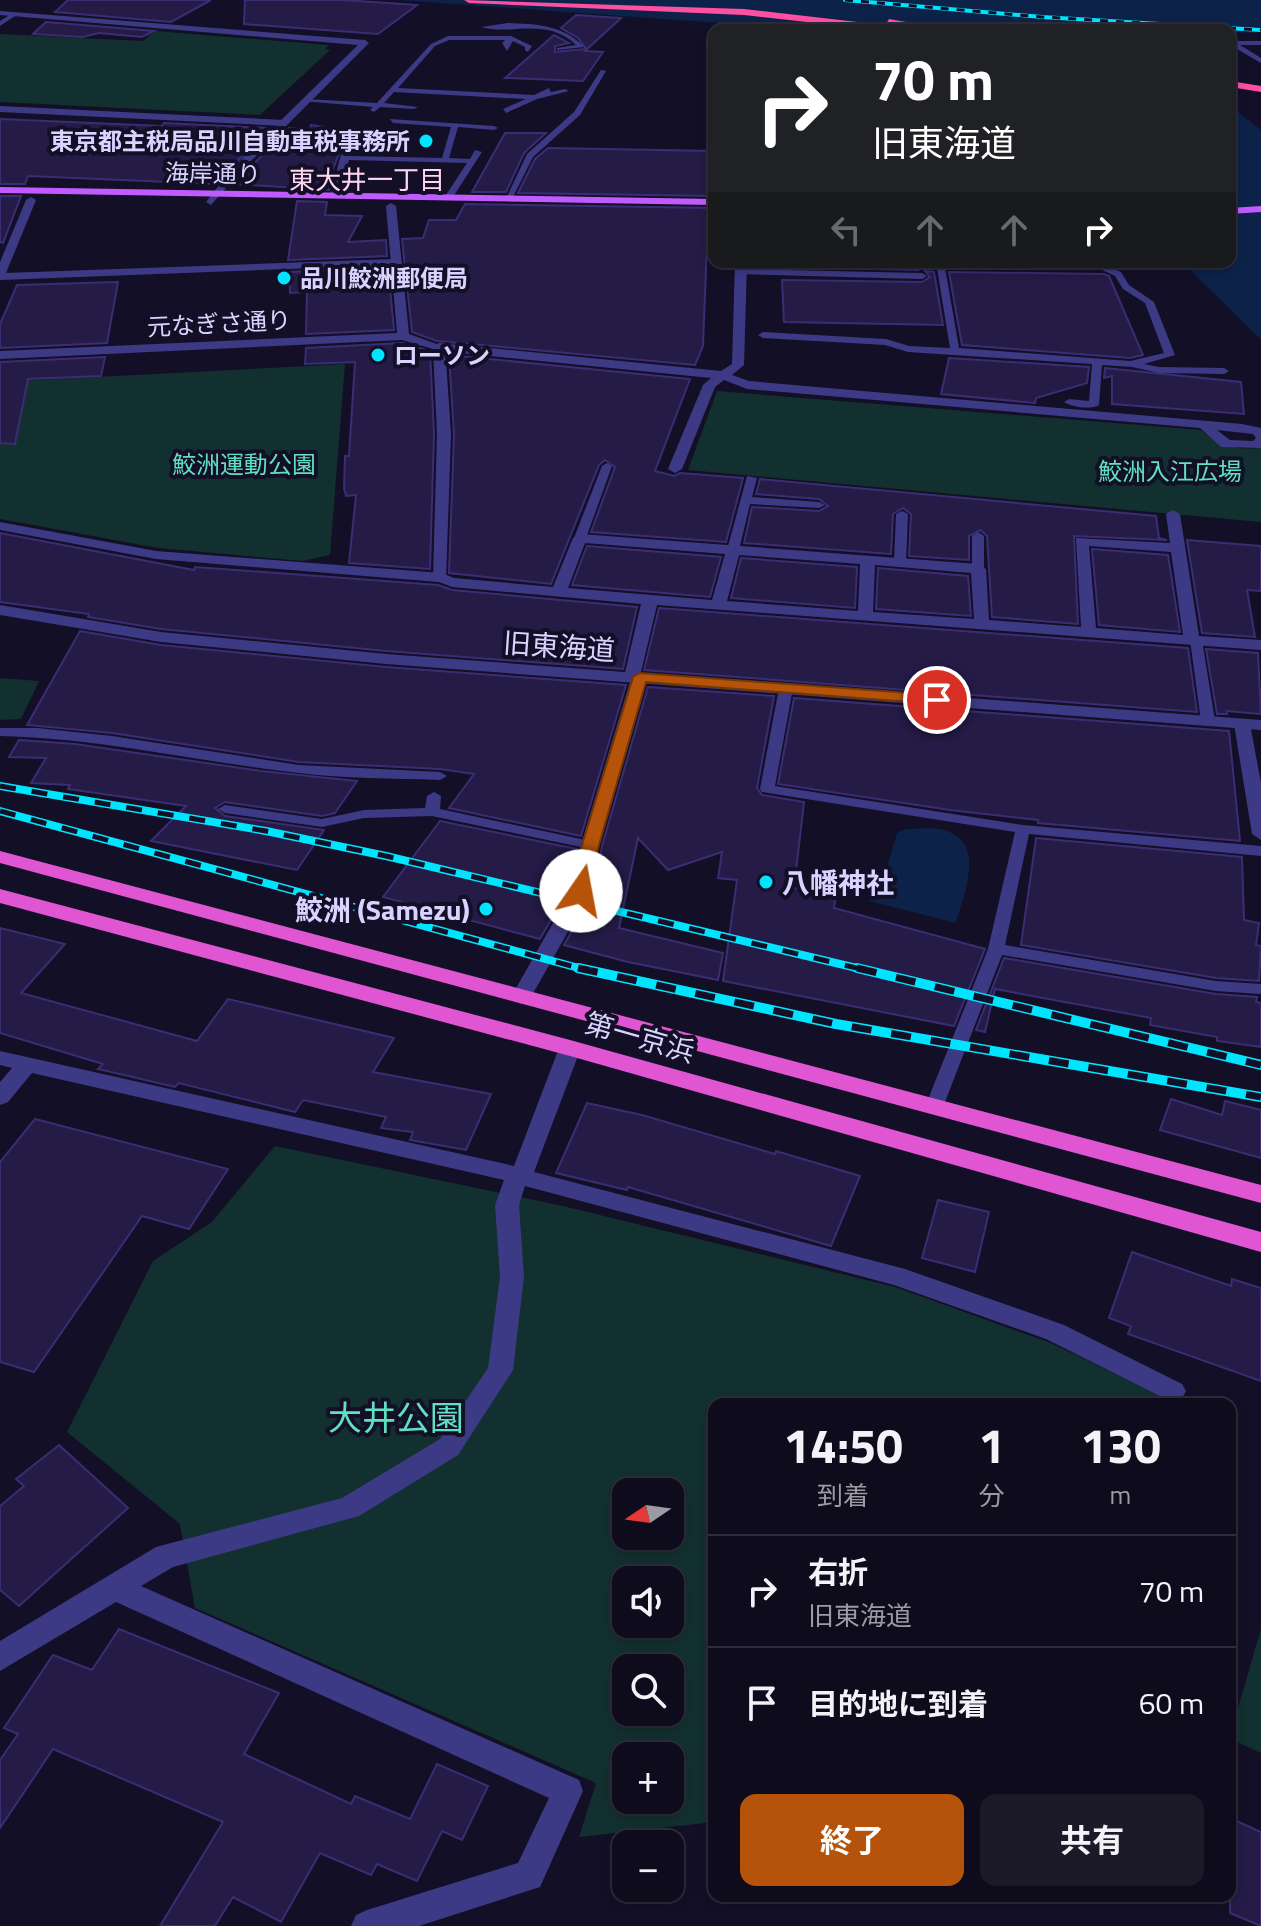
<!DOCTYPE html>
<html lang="ja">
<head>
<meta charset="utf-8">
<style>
  body { margin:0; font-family:"Titillium Web","Noto Sans JP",sans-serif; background:#1c1929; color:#f1f3f6; height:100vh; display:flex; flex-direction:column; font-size:30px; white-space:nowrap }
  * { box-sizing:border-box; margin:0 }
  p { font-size:26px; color:#9b9ba3 }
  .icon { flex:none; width:44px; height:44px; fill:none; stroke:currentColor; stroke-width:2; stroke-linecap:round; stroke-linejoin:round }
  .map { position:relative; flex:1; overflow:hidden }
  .details { position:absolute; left:708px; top:1398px; width:528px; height:504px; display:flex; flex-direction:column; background:#0e0b1c; border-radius:16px; box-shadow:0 4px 12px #0003,0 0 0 2px #2e2b3b }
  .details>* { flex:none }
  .guide { position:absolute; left:708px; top:24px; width:528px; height:244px; border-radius:16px; box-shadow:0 4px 12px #0003,0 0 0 2px #2e2b3b; background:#202124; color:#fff; overflow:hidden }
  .needle { width:52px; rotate:257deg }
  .fabs { position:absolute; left:612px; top:1478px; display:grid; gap:16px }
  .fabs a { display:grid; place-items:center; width:72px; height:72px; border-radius:16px; background:#0e0b1c; box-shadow:0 4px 12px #0003,0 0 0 2px #2e2b3b; font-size:40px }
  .pin { position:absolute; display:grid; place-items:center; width:68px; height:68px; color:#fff; margin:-34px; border:4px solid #fff; border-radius:50%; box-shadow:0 2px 8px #0007 }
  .me { position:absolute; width:88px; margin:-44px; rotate:12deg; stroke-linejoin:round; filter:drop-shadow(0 0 6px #0008) }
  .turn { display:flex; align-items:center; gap:28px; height:168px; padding:0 32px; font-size:36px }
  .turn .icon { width:104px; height:104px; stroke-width:2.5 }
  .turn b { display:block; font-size:56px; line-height:68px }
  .lanes { display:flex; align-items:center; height:76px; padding:0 32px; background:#0003; justify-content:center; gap:40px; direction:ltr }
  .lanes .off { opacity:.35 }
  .eta { display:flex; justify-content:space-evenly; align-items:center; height:136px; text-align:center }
  .eta b { font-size:48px; font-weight:700; line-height:56px }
  .button { display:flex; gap:16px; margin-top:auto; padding:16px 32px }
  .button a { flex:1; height:92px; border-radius:16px; background:#b45309; color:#fff; font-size:32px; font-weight:700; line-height:92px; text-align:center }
  .button a+a { background:#1c1929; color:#f1f3f6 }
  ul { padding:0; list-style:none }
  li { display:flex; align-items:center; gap:24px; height:112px; padding:0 32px; border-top:2px solid #2e2b3b }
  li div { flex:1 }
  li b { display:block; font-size:30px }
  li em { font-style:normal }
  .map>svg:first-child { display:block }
  .green { fill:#12302f; fill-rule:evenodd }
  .water { fill:#0c2248 }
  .building { fill:#241b47; stroke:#3b2d73; stroke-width:2 }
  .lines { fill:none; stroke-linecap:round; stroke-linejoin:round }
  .service { fill:#3d3a85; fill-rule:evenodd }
  .minor { fill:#3d3a85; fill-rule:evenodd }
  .tertiary { fill:#3d3a85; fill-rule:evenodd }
  .primary { fill:#c25bff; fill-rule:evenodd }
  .trunk { fill:#e055d1; fill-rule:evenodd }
  .motorway { fill:#ff4fa3; fill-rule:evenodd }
  .rail-far2-casing { stroke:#00e5ff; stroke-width:4 }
  .rail-far1-casing { stroke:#00e5ff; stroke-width:8 }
  .rail-casing { stroke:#00e5ff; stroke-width:10 }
  .rail-far2 { stroke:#130f26; stroke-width:3; stroke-dasharray:8; stroke-linecap:butt }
  .rail-far1 { stroke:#130f26; stroke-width:5; stroke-dasharray:16; stroke-linecap:butt }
  .rail { stroke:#130f26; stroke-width:7; stroke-dasharray:20; stroke-linecap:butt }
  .route { fill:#b45309; stroke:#753606; stroke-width:2 }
  .poi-dot { fill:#00e5ff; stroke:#130f26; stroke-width:3 }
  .labels { text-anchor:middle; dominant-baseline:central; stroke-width:8; stroke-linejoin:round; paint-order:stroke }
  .far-poi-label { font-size:24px; font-weight:bold; fill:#d9d4ff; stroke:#130f26; text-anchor:start }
  .far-street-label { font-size:24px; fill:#d9d4ff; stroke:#130f26 }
  .far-park-label { font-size:24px; fill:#5fe0c0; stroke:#130f26 }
  .far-neighbourhood-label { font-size:26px; fill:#ffd6f0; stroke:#130f26 }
  .street-label { font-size:28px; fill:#d9d4ff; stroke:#130f26 }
  .poi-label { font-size:28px; font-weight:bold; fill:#d9d4ff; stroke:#130f26; text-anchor:start }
  .near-park-label { font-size:34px; fill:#5fe0c0; stroke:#130f26 }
</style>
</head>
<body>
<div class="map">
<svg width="1261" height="1926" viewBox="0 0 1261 1926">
  <rect width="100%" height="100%" fill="#130f26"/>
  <g class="green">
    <path d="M155,31L329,45L325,49L330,50L260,115L0,102V34L143,41Z"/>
    <path d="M345,364L330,555L302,561L158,548L0,519V382Z"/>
    <path d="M717,391L1201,430C1219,447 1237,450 1261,448V522L688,470Z"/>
    <path d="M0,678L39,681L21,719L0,720Z"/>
    <path d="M275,1146L563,1206L895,1287L1051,1343L1178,1404H714V1822L579,1837L596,1783L195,1608L180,1524L67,1432L153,1261L212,1222ZM626,1492H670V1536H626ZM626,1580H670V1624H626ZM626,1668H670V1712H626ZM626,1756H670V1800H626Z"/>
    <path d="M1261,1629V1753L1230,1739V1735Z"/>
  </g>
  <g class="water">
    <path d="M400,0H1261V28L1254,26L1257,33L1230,32L1226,27L1227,30H815Z"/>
    <path d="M1230,106L1261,130V340L1182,262H1230Z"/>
    <path d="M906,829C918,829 933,827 944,830C986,842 965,892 956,923L869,901L885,874L897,833Z"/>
  </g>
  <g class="building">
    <path d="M68,0H211L171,22L55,12Z"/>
    <path d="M245,0H343L417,5L378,34L244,24Z"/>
    <path d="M576,15L621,18L585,51L603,52L583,81L505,78L554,35L569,43L555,46V52L586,49L578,38L561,28Z"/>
    <path d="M46,22L154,31L142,37L99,33L83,37L33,34Z"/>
    <path d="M0,119L162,126L164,123L268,128L216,184L28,176L25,184H0Z"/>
    <path d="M311,125L338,129V132H359L354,139H345L331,174L329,190L234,184L289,128L310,129Z"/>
    <path d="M505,133H546L524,153L506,192H472Z"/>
    <path d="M548,148L714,151V196L518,193L535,159Z"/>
    <path d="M0,196H21L3,243L0,242Z"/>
    <path d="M297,201L327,202L325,215L362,216L348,242L386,240L387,256L288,260Z"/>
    <path d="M465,204L714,208V244L707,243L703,346L695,365L437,341L412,332L402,239L423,238L429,220H456Z"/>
    <path d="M870,262H916L918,270L871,269Z"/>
    <path d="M388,268L394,330L306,334L307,292L290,293L289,272Z"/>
    <path d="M925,271L934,272L943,325L784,322L782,280L922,282L930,277Z"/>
    <path d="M949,272L1104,274L1109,276L1143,355L1130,358L962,345Z"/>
    <path d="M118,282L107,343L0,348V324L17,285Z"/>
    <path d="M402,343L430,351L434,434L430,569L349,563L356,495L346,496L344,488L345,456H349L355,362L305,364L306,348Z"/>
    <path d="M449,355L690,379L655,471L674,476L680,473L743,478L726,542L591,532L615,467L605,460L599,465L551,584L449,573L454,434Z"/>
    <path d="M105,357L101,376L28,379L15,444L0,443V362Z"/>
    <path d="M949,358L1089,367L1087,383L1036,398L1035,403L941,394Z"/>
    <path d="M1105,368L1241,382L1244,414L1112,404V376L1104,378Z"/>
    <path d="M760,479L1156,516L1159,538L1167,540L1074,536L1078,624L992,617L987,536L980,530L969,536V560L909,556L911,514L903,508L893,514L891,554L744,543L752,507L819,511L828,506L819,499L756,494Z"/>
    <path d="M0,533L194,570L195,567L438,585L452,590L637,607L623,669L386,651L161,629L88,617L89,614L0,602Z"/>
    <path d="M1187,540L1261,546V591L1247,590L1255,637L1202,633Z"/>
    <path d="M587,546L721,557L710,597L572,585Z"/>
    <path d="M1092,549L1168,555L1180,632L1099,625Z"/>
    <path d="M741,558L857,567L855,608L731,598Z"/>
    <path d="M878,568L968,576L971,616L876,609Z"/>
    <path d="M659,608L1188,648L1197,712L644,670Z"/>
    <path d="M80,631L161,645L386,667L626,685L581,836L449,808L474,774L440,769L299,762L112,733L27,725Z"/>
    <path d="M1206,649L1258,653L1261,714L1227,711V714H1217Z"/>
    <path d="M648,687L774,696L757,788L762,795L804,802L794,888L836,892L834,908L985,949L954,1026L723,981L737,880L718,878L722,852L668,870L638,838L619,928L723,953L718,980L628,962L564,945L594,892L602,846Z"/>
    <path d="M794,698L1229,731L1240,841L1038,823V820L950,810L778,784Z"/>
    <path d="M19,740L75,744L261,771L357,781L335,813L322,816L225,802L215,808L225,816L324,830L297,870L151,841L186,806L68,789L70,785L31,783L46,758L9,757Z"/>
    <path d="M440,821L577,849L568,890L540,939L383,897Z"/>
    <path d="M1036,838L1242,857L1244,920L1259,923L1256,945L1261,946L1259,981L1216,978L1021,945Z"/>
    <path d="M0,928L65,944L21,993L197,1041L228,999L394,1038L373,1072L491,1094L466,1150L410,1140L413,1132L381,1128L386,1117L303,1100L295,1112L179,1083L175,1087L98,1069L103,1064L0,1033Z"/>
    <path d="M1004,958L1216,994L1257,997L1256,1002L1261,1003V1047L1217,1041V1037L1150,1025L1151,1018L995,989L985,1032L976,1030Z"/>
    <path d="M1171,1099L1222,1115L1225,1101L1261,1110V1158L1160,1130Z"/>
    <path d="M587,1103L642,1115L775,1154L776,1151L860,1176L831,1246L628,1187L627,1190L556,1173Z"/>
    <path d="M35,1119L228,1169L189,1229L142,1216L34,1372L0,1362V1162Z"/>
    <path d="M938,1200L989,1212L975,1272L922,1258Z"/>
    <path d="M1132,1252L1231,1286L1232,1279L1261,1288V1381L1128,1334L1131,1326L1109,1318Z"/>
    <path d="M59,1445L128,1508L19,1606L0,1590V1506L24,1486L16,1479Z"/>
    <path d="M119,1629L279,1693L244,1754L351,1804L355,1796L410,1819L437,1764L488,1786L462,1840L442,1831L417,1881L377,1864L371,1875L320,1853L281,1922L233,1897L215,1926H160L223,1822L53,1749L0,1828V1760L18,1734L4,1728L53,1655L92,1670Z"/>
    <path d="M1230,1818L1261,1832V1926L1230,1913Z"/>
  </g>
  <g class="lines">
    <g class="service">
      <path d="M13,13L18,14L0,26V21Z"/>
      <path d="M508,23C536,24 564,25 584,47L557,50V48L576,45C546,16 511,36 481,27Z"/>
      <path d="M448,36H511L532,46L528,52L525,50V47L513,41L507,51L502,43L505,40H449L435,46L398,88L534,95L549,88L551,92L565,89L569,91L537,99L506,113L503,109L526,99L394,92L384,103L418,107L414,109L380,107L374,112L370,110L373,107L302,101L306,99L377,103L431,44Z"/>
      <path d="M1230,41H1261V45H1240L1261,58V63L1230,45Z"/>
      <path d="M601,70L606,71L580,115L533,157L512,199L505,201L527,154L574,112Z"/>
      <path d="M390,119L494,126L498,128L494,130L458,127L449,158L470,159L475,150L482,152L451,200L444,198L467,163L349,160L337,195L330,197L340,158L348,140L355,142L350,156L442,158L451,127L393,123Z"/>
      <path d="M936,262H944L959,348L1130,361L1164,353L1145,303L1123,289L1115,276L1098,268L1068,262L1100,263L1121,272L1129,285L1154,302L1175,355L1144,364L1159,367L1224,368L1229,371L1224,374L1159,373L1132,367L1102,365L1099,405C1091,410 1072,407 1064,402L1069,399L1089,401L1092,364L908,352L885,345L763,338L758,335L763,332L886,339L909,346L950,348Z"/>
      <path d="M741,269L922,273L927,276L922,279L738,274L736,272Z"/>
      <path d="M607,463L612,466L586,538L576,540L574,538L602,466Z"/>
      <path d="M747,476L757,478L752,497L819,502L825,505L819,508L750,504L739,550L733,554L729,553L727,550Z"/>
      <path d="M902,511L908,514L906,563L900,567L894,563L896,514Z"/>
      <path d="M978,532L984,536V569L978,573L972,569V536Z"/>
      <path d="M1196,636L1202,640L1215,721L1208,725L1201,721L1190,640Z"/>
      <path d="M786,684L793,688L775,786L1023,825L1261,846V856L1029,834L1005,945L1216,981L1261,984V994L1216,991L1002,955L943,1107L940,1111H928L925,1107L988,949L1015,832L762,792L760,789L779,688Z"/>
      <path d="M0,728H37L112,736L299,765L440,772L447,776L440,780C393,778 346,779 299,773C199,762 101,738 0,736Z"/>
      <path d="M434,792L441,796L440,809L590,841L597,845L590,849L432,816L364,818L322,827L225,813L218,809L225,805L322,819L364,810L425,808L427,796Z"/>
    </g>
    <g class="minor">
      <path d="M0,106L284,120L289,123L284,126L0,112Z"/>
      <path d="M31,197L36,200L6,273L394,259L400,262L394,265L0,280V262L26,200Z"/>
      <path d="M735,262H747L744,365L732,375L749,381L1242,424L1261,428V448L1221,447L1200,428L747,389L724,380L715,387L682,469L675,473L668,469L703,385L711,378L439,351L433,347L439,343L721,371L732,364ZM1217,430L1253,434L1256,438L1253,441L1230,440Z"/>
      <path d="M1173,510L1180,514L1199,636L1261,640V650L657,605L641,672L648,677L599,845L591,891L531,997L521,1004L511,997L571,891L581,845L630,682L624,677L641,604L452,587L439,582L156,559L0,530V522L156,551L441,573L454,578L553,587L573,538L580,534L978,564L986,569L989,620L1081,627L1076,538L1170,543L1166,514ZM585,543L725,554L712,600L568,588ZM1089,546L1171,552L1183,635L1096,628ZM739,555L860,564L858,611L727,601ZM875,565L971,573L974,619L873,612Z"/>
      <path d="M1242,719L1250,724L1261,783V840L1252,834L1234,724Z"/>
      <path d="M570,1041L577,1043L581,1048L534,1172L905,1269L1064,1325L1182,1384L1186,1391L1182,1398L1173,1402L1164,1398L1046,1339L894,1285L525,1186L519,1205L524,1277L513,1370L458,1455L359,1516L173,1567L141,1586L579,1780L583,1791L540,1887L419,1926H351L356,1915L367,1910L518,1863L549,1798L116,1602L0,1671V1641L156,1547L342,1498L440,1439L488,1368L500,1277L495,1205L504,1180L32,1073L8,1102L0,1105V1082L12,1068L0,1065V1051L514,1166L559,1048L563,1043Z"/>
    </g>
    <g class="tertiary">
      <path d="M0,11L365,40L369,43L242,170L211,205L206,202L234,166L358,45L0,15Z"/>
      <path d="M391,203L396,206L409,334L445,347L451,434L446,581H436L433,578L437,434L433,349L402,340L0,359V351L397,333L386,206Z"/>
      <path d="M0,605L161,632L386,654L1261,720V730L386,664L161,642L0,615Z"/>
    </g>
    <g class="primary">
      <path d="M0,187L714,199V205L0,193Z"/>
      <path d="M1261,206V212L1230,214V208Z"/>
    </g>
    <g class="trunk">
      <path d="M0,851L1261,1185V1203L0,863Z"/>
      <path d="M0,889L570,1040L1261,1232V1252L570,1056L0,903Z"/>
    </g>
    <g class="motorway">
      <path d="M464,0L744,9L901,27L886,24L889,19L951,30L906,27L910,30H879L744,15L469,3Z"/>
      <path d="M1230,81L1261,86V92L1230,87Z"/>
    </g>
    <defs>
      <path id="rail-far2" d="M845,0L1042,17L1261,30"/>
      <g id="rail-far1">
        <path d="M0,786L266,831L386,856L865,970"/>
        <path d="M0,811L586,970"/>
      </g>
      <g id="rail">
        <path d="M578,968L836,1024L1261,1097"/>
        <path d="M857,968L1261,1065"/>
      </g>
    </defs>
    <use href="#rail-far2" class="rail-far2-casing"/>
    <use href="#rail-far1" class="rail-far1-casing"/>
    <use href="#rail" class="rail-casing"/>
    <use href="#rail-far2" class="rail-far2"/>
    <use href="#rail-far1" class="rail-far1"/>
    <use href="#rail" class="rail"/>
  </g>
  <path class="route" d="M640,673L937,695L945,700L937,704L646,682L599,845L589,891L581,897L575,895L572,891L582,845L633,677Z"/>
  <g class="poi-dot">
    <circle cx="426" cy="141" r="8"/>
    <circle cx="284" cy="278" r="8"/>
    <circle cx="378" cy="355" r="8"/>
    <circle cx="766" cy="882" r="8"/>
    <circle cx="486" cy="909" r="8"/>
  </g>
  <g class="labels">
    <g class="far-poi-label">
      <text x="410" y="141" text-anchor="end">東京都主税局品川自動車税事務所</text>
      <text x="300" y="278">品川鮫洲郵便局</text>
      <text x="394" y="355">ローソン</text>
    </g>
    <g class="far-street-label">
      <text transform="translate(213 173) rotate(1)">海岸通り</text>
      <text transform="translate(219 323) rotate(-3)">元なぎさ通り</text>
    </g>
    <g class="far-park-label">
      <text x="244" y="464">鮫洲運動公園</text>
      <text x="1170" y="471">鮫洲入江広場</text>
    </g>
    <g class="far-neighbourhood-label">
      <text x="367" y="179">東大井一丁目</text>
    </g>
    <g class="street-label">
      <text transform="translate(559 646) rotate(4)">旧東海道</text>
      <text transform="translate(640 1037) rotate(16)">第一京浜</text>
    </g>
    <g class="poi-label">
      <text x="782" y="882">八幡神社</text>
      <text x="470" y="909" text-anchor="end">鮫洲 (Samezu)</text>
    </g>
    <g class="near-park-label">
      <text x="396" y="1417">大井公園</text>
    </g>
  </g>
</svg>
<div class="fabs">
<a><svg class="needle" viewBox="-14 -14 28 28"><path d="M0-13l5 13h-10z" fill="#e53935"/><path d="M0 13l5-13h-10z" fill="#9b9ba3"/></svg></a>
<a><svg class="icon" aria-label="sound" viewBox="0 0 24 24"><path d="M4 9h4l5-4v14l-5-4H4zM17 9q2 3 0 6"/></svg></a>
<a><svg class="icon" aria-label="search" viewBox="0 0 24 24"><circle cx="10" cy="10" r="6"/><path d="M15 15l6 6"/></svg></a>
<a>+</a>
<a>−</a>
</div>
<div class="pin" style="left:937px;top:700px;background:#d93025"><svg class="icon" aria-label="arrive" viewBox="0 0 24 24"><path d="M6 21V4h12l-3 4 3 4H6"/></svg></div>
<svg class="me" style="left:581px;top:891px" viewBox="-20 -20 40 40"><circle r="19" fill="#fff"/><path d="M0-13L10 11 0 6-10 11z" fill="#b45309"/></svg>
<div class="guide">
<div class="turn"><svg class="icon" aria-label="right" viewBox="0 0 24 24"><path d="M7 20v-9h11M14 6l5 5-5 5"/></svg><div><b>70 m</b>旧東海道</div></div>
<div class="lanes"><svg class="icon off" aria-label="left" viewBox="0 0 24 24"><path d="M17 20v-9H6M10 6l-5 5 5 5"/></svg><svg class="icon off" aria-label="ahead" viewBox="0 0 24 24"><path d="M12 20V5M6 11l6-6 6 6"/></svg><svg class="icon off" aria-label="ahead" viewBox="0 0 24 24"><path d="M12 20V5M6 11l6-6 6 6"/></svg><svg class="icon" aria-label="right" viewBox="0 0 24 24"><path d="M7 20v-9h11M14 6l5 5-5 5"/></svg></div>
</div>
<section class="details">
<div class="eta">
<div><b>14:50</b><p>到着</p></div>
<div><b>1</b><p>分</p></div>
<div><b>130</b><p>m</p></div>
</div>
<ul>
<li><svg class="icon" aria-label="right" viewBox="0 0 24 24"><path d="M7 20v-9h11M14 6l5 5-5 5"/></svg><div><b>右折</b><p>旧東海道</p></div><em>70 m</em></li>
<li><svg class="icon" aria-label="arrive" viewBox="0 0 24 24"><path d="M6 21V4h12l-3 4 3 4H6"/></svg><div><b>目的地に到着</b></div><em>60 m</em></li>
</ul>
<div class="button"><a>終了</a><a>共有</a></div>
</section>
</div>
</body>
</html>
